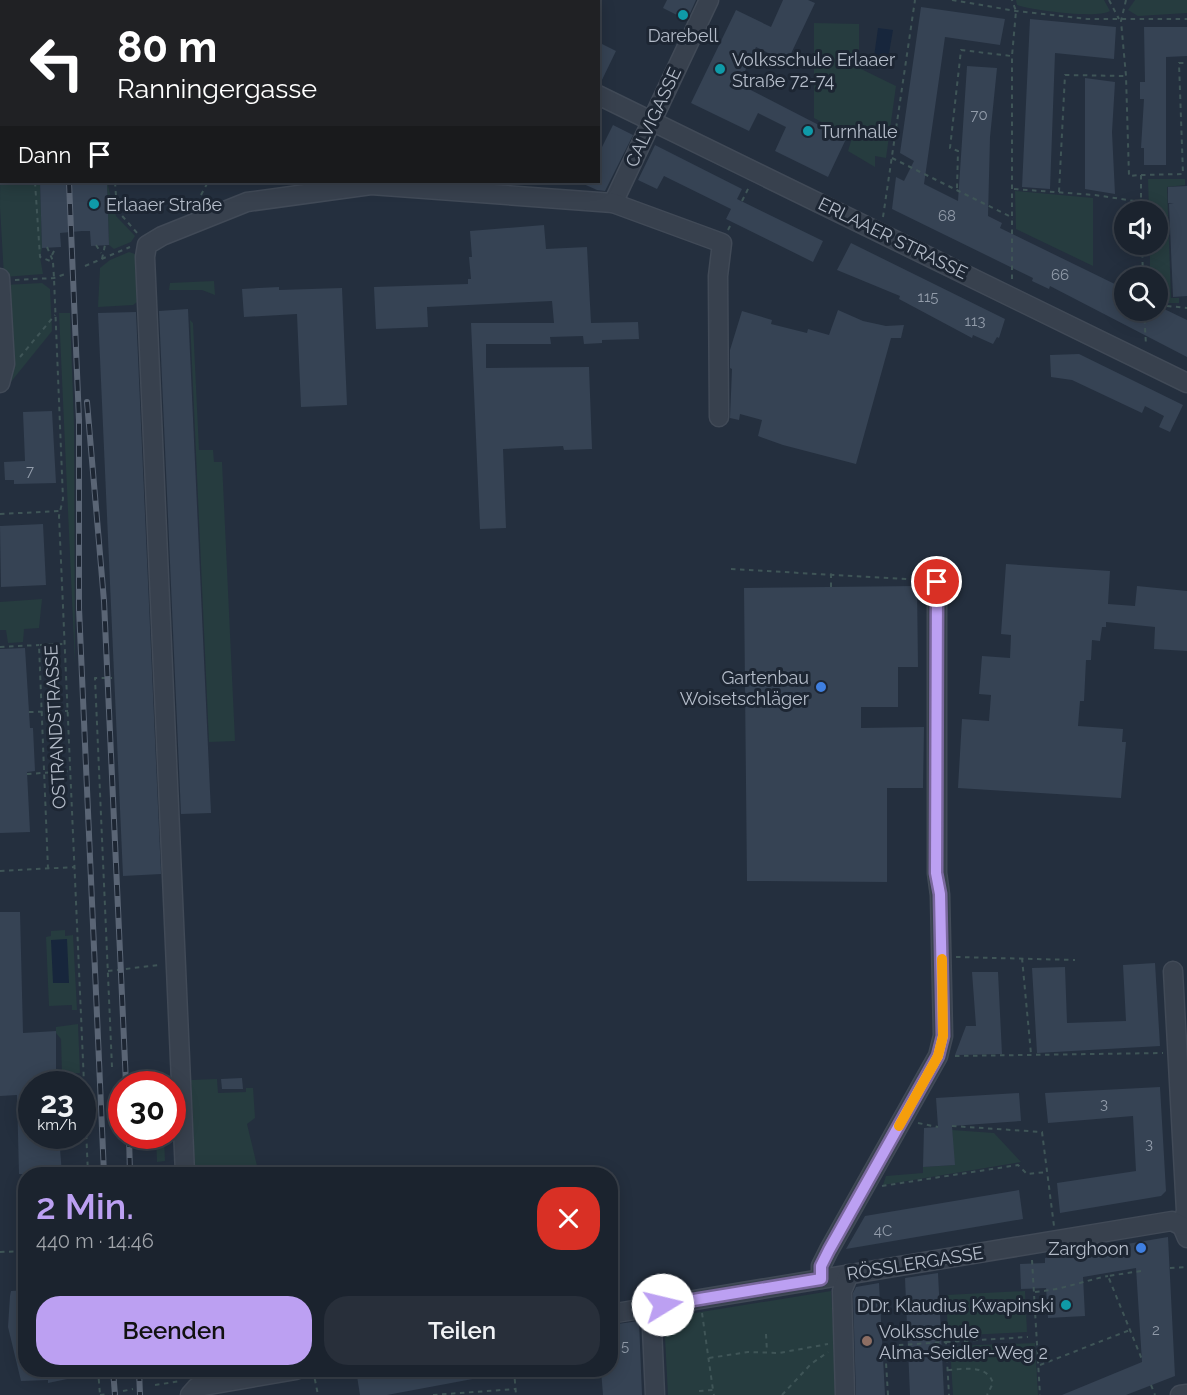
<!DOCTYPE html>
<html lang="de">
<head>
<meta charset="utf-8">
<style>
  body { margin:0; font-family:Raleway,sans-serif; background:#282f3a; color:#f1f3f6; height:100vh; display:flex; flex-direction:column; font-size:22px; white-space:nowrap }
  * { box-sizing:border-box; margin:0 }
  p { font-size:20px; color:#a0a4aa }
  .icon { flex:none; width:33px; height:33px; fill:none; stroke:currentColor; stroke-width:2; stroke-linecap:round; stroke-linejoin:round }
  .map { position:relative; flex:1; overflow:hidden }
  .sheet { position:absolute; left:18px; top:1167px; width:600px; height:210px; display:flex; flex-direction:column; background:#1b232e; border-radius:24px; box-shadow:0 3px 15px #0003,0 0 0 2px #39404a }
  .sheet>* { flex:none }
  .banner { position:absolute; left:0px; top:0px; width:600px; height:183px; box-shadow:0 3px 15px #0003,0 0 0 2px #39404a; background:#202124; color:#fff; overflow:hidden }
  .tools { position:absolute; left:1114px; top:201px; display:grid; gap:12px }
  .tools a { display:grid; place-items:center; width:54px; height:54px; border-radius:50%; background:#1b232e; box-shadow:0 3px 15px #0003,0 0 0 2px #39404a; font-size:30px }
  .speed { position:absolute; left:18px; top:1071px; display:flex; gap:12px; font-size:30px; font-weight:700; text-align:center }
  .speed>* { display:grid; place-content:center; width:78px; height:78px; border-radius:50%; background:#1b232e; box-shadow:0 3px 15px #0003,0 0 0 2px #39404a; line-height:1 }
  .speed small { font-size:15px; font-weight:400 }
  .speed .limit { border:9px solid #d22; background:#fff; color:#111 }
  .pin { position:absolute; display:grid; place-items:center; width:51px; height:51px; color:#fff; margin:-26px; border:3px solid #fff; border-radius:50%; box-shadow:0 2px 6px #0007 }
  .me { position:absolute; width:66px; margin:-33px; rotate:81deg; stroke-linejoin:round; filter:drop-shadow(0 0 4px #0008) }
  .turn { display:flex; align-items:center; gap:21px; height:126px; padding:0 18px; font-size:27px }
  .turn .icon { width:78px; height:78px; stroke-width:2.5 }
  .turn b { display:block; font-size:42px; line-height:51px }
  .then { display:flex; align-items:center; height:57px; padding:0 18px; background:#0003; gap:12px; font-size:22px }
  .round { display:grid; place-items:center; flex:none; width:63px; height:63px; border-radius:24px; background:#282f3a }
  .overview { display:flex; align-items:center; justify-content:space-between; height:102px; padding:0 18px }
  h1 { font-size:36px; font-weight:600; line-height:45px; color:#bca0f2 }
  .primary-button { display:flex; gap:12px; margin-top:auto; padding:12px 18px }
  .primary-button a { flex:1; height:69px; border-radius:24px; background:#bca0f2; color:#111; font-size:24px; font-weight:600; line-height:69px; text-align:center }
  .primary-button a+a { background:#282f3a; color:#f1f3f6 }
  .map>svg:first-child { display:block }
  .green { fill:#263c3f }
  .water { fill:#17263c }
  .building { fill:#364354 }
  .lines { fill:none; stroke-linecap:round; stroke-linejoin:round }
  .minor-casing { stroke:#414a57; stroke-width:21 }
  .path { stroke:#3f5557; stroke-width:2; stroke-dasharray:4.5 4.5; stroke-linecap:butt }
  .minor { stroke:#38414e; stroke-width:18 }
  .rail-casing { stroke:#5a6575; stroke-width:6 }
  .rail { stroke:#1d2633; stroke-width:4; stroke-dasharray:11; stroke-linecap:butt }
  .route-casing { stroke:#7a689d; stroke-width:15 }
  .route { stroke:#bca0f2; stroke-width:10 }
  .slow { stroke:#f59e0b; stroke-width:10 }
  .culture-dot { fill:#0f9aa8; stroke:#1d2633; stroke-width:2 }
  .shop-dot { fill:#3f7fe0; stroke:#1d2633; stroke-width:2 }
  .education-dot { fill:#8d6e63; stroke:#1d2633; stroke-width:2 }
  .labels { text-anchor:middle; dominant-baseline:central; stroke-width:6; stroke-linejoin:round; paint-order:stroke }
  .number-label { font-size:15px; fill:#929caa }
  .poi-label { font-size:18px; fill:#b4bcc9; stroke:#1d2633; text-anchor:start }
  .street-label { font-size:18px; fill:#b4bcc9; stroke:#1d2633 }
</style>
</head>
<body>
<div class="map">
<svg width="1187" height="1395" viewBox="0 0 1187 1395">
  <rect width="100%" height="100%" fill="#242f3e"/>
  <g class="green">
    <path d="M1016,0H1104L1110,11C1097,19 1031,10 1017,5Z"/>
    <path d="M1135,0H1187V13L1138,16L1128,10Z"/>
    <path d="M814,23L859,24V68L896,86L886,158L875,156V167L848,151L852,138L814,118Z"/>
    <path d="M1,46L2,182H40L42,248L40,257L43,274L4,277L0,207Z"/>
    <path d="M1148,179H1185V185L1167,187L1171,298H1179V303H1158V278L1150,277V245L1158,244V212L1149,211Z"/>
    <path d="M107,182L116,216L135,236L131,242L114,249L109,245Z"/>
    <path d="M1015,191L1093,198V266L1016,229Z"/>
    <path d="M129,252L135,254L136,258L137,302L133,305L98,307L100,268L110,260Z"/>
    <path d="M214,281L215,295L202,290H169L170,283Z"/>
    <path d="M42,283L50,289L52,331L10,383L4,285Z"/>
    <path d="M59,313H70L74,425L75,665Z"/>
    <path d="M190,320L193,323L199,450H213L214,462H222L235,741L209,742Z"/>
    <path d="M42,599L39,628L24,629L23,642L8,643L6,630H0V602Z"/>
    <path d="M65,930V936L73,935L77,1010H72V1005L49,1006L46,937L51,936V931Z"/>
    <path d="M78,1024L80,1073L62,1074L61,1039L56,1033V1027Z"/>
    <path d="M217,1079L218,1093L246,1092V1088H253L255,1118L247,1124L259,1174H195L191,1080Z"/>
    <path d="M173,1106L174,1136L164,1137L165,1161L157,1162L156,1136H172Z"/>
    <path d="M952,1130L994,1133L1021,1162L883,1185L886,1176L923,1173V1167L954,1165Z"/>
    <path d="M831,1291L837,1395H668L664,1318Z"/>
    <path d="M1025,1291L1027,1332L948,1336L946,1295Z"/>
    <path d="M1035,1343L1038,1395H953L950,1346Z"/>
  </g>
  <g class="water">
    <path d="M878,28L893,30L888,59L874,57Z"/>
    <path d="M67,939L69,983H53L51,940Z"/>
  </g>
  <g class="building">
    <path d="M667,0H696L687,20L663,8Z"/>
    <path d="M783,0H808L815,3L787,62L756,47L739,84L846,139L828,177L775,151L786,127L758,113L749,131L691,103L736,10L771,27Z"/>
    <path d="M921,7L1005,19L1000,45L945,37L924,184L958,201L967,66L997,68L990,137L988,216L1002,223L1000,228L1125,289V310H1158V306L1187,320V357L1050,286L1049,289L1032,281L1033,278L892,209L896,177L904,181L914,161L900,153Z"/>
    <path d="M1030,19L1116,27L1114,59L1055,53L1050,189L1022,187Z"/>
    <path d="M1144,27H1187V56L1166,57V165H1144V148H1141L1144,99H1140V82H1145Z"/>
    <path d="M598,42L616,51L600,84H598Z"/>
    <path d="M1085,78L1115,82L1112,132L1115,194L1085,189Z"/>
    <path d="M613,125L633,135L605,191L597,190L579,182H598V155Z"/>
    <path d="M655,145L742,189L737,199L823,241L813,262L726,219L731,209L664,176L657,189L638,180Z"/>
    <path d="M40,182H107L109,245L91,246L90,231H82L60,233L61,247L42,248Z"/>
    <path d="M1187,186V296L1173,297L1169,204H1174L1168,203V187Z"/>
    <path d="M544,225L546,249L587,247L591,323L638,322L639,339L602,340V343L584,344L583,336L550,337L551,344H486V368L589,367L592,449L564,450L563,446L503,449L506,528L480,529L471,323H554L552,301L427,307L428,327L376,329L374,287L468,284V279H471L469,257H472L470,231Z"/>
    <path d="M851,243L1005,319L999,338L997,337L993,344L973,335L972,338L899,299L900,296L837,270Z"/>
    <path d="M279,287V290L342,288L347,405L301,407L297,314L244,317L242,289Z"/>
    <path d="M188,309L211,813L181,814L159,311Z"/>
    <path d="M838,310L863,321L886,326L904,325L901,338H891L856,464L783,445L758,436L762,420L740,414L739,420L730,418L732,369L730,368V350L742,311L772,320L771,324L807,333L808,329L829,335Z"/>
    <path d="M136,312L161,874L123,876L98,313Z"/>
    <path d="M1079,354L1183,405L1170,432L1159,427L1164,416L1145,406L1142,413L1072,380L1051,377L1050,355Z"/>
    <path d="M52,411L56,483L14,484V480H5L4,462L25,461L23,412Z"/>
    <path d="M43,524L46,585L1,587L0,526Z"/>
    <path d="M1006,564L1110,571L1108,604L1135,606L1137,586L1187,591V651L1154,649L1155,627L1106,622V627H1102L1100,641L1092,640L1091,660H1086L1084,701H1080L1078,726L1123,729L1122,742H1126L1121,798L958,788L962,719L989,721L991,695L979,694L982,656L1010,658L1011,635L1001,634Z"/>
    <path d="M917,586L918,667H898V707H861V728L924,727L923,788H887V882L747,881L744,588Z"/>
    <path d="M25,648L30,728H33L35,771L27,772L30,832L0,833V649Z"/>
    <path d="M0,912H20L23,1033L56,1031V1084H32V1136H59L62,1174H19L17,1095L0,1096Z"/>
    <path d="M1155,963L1160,1046L1037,1053L1032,968L1065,967L1067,1023L1126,1021L1123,965Z"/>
    <path d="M972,972H998L1002,1054L955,1055L966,1026H976Z"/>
    <path d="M242,1078L243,1089H222L221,1079Z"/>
    <path d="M1160,1087L1166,1191L1161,1196L1060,1213L1057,1183L1136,1171L1133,1116L1048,1123L1045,1093Z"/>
    <path d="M1019,1093L1021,1121L952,1126L955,1165L923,1167L924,1128L938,1127L936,1098Z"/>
    <path d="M1019,1190L1023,1219L846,1249L865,1216Z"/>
    <path d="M1168,1237L1175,1376L1126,1395H1062L1142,1362L1136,1268L1083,1277L1085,1316L1048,1318L1046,1288L1021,1289L1020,1264L1045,1263V1258Z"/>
    <path d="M938,1273L944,1395H910L905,1278Z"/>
    <path d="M879,1283L885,1395H856L853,1293L856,1287Z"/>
    <path d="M26,1290V1370H72V1378L48,1383V1380L21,1381L8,1327L10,1296L11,1291Z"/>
    <path d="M639,1321L642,1395H603L601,1370H610V1325Z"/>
    <path d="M356,1370H493L494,1375L387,1395H360Z"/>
  </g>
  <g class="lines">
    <defs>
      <g id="minor">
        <path d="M269,0L277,2"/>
        <path d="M477,0L478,2"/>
        <path d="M598,95L1187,383"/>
        <path d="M613,203L709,0"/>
        <path d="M0,278L5,364L0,383"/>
        <path d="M1173,971L1186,1211L1182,1226L1187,1238"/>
        <path d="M185,1174L145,257L147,245L162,236L247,202L371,185L613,203L722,243L718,276L719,417"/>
        <path d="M821,1279V1266L829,1250L938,1056L943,1036L940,895L937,873V582"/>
        <path d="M651,1306L655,1395"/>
        <path d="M610,1314L1172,1221L1182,1226"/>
        <path d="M190,1395L197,1387L296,1370"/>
        <path d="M845,1395L842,1291L849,1274"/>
        <path d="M1180,1395L1187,1394"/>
      </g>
    </defs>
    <use href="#minor" class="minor-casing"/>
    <g class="path">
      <path d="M96,0L97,2"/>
      <path d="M419,0V2"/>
      <path d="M952,0L1016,11L1087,19H1187"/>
      <path d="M1109,0L1119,19"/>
      <path d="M1126,0L1121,21L1126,76L1129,176L1141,175V212"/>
      <path d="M31,2L32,0"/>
      <path d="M182,2V0"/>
      <path d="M422,2L424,0"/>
      <path d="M0,40L2,39"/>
      <path d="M0,83H2"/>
      <path d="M892,158L1013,218"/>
      <path d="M0,174H2"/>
      <path d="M1141,175L1183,174L1179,63H1187"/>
      <path d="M35,182L40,257L53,262L54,278L63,499L59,516L88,1174"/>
      <path d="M115,182L117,210L138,234"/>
      <path d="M957,188L958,151L950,148L961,50L1011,56"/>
      <path d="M1014,189L1095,195L1141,202"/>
      <path d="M1059,192L1065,75L1126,76"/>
      <path d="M201,195L208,182"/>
      <path d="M742,201L750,185"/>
      <path d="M883,217L915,0"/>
      <path d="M728,230L732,222"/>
      <path d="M1142,244L1143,278"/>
      <path d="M96,245L101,253"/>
      <path d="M47,247L53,261"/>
      <path d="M52,255L56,247"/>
      <path d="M102,259L105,245"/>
      <path d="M85,266L130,247"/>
      <path d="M1012,279V56L1016,11L1012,0"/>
      <path d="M15,280L54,278L68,273"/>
      <path d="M1158,305L1187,308"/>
      <path d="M1144,310L1146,345"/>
      <path d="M20,357L55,315"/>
      <path d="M0,514L60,511"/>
      <path d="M731,569L922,580"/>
      <path d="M831,587V573"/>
      <path d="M0,647L39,645"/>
      <path d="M29,712L68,711"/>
      <path d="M27,774L71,771"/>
      <path d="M48,869L39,645L64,644"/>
      <path d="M0,871L75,867"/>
      <path d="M956,957L1075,960"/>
      <path d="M1022,958L1031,1054"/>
      <path d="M108,971L159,965"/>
      <path d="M955,1056L1163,1053"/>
      <path d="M112,1067L95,678H112"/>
      <path d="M918,1123L938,1127"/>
      <path d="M952,1126L1042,1132L1054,1226"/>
      <path d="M62,1171L88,1170"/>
      <path d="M882,1186L1018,1165L1027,1174L1047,1172"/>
      <path d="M0,1252L26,1251"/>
      <path d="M1032,1260L1040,1395"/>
      <path d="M1170,1268L1187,1267"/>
      <path d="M1141,1271L1108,1276L1143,1362"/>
      <path d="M1035,1292C1061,1290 1083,1281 1108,1276"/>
      <path d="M702,1313L713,1390"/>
      <path d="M766,1334L767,1352"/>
      <path d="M946,1342L1028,1337"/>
      <path d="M709,1358L748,1352L779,1353L828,1344"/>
      <path d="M1040,1365L1130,1330"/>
      <path d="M98,1370L100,1395"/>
      <path d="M313,1370L318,1395"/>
      <path d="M514,1370L516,1395"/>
      <path d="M948,1370C963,1369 987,1364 993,1383L987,1395"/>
      <path d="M155,1385L181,1381"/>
      <path d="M1151,1385L1155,1395"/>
      <path d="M123,1391L133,1389"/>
      <path d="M699,1391L713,1390L714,1395"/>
      <path d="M100,1395L109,1394"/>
      <path d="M433,1395L515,1389"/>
      <path d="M782,1395L811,1364L828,1352"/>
      <path d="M888,1395L885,1346L946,1342L949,1395"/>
    </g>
    <use href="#minor" class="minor"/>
    <defs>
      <g id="rail">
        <path d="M68,0L69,2"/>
        <path d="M69,182L79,420V608L104,1174"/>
        <path d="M87,402L104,601L126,1084"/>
        <path d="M129,1136L130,1174"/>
        <path d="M113,1370L115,1395"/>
        <path d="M139,1370L140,1395"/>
      </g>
    </defs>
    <use href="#rail" class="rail-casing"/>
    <use href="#rail" class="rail"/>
  </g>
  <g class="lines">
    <defs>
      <path id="route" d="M663,1305L821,1279V1266L829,1250L938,1056L943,1036L940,894L936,873L937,582"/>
    </defs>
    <use href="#route" class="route-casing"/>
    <use href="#route" class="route"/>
    <path class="slow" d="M899,1126L938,1056L943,1036L942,959"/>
  </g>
  <g class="culture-dot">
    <circle cx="683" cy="15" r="6"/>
    <circle cx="720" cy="69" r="6"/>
    <circle cx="808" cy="131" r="6"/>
    <circle cx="94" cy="204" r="6"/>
    <circle cx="1066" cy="1305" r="6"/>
  </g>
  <g class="shop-dot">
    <circle cx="821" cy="687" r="6"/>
    <circle cx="1141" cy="1248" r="6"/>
  </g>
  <circle class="education-dot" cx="867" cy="1341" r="6"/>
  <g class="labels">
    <g class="number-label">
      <text x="979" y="115">70</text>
      <text x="947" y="216">68</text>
      <text x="1060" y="275">66</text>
      <text x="928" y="297">115</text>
      <text x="975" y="321">113</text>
      <text x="30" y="471">7</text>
      <text x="1104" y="1104">3</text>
      <text x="1149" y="1144">3</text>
      <text x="883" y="1231">4C</text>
      <text x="1156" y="1330">2</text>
      <text x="625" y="1346">5</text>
    </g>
    <g class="poi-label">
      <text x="683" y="35" text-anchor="middle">Darebell</text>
      <text x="732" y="59">Volksschule Erlaaer<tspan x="732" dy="21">Straße 72-74</tspan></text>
      <text x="820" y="131">Turnhalle</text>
      <text x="106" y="204">Erlaaer Straße</text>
      <text x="809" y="677" text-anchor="end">Gartenbau<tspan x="809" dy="21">Woisetschläger</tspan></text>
      <text x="1129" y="1248" text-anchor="end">Zarghoon</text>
      <text x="1054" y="1305" text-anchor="end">DDr. Klaudius Kwapinski</text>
      <text x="879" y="1331">Volksschule<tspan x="879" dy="21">Alma-Seidler-Weg 2</tspan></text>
    </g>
    <g class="street-label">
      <text transform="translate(653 117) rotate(-65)">CALVIGASSE</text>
      <text transform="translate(893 238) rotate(26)">ERLAAER STRASSE</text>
      <text transform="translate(55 727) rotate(-93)">OSTRANDSTRASSE</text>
      <text transform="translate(915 1263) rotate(-9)">RÖSSLERGASSE</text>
    </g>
  </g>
</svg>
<div class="tools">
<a><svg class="icon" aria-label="sound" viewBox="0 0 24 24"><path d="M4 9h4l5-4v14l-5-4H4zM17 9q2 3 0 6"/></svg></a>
<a><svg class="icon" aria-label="search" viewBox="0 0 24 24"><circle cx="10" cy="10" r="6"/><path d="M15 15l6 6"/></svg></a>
</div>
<div class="speed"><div>23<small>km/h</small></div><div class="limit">30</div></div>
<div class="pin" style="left:937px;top:582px;background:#d93025"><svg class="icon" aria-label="arrive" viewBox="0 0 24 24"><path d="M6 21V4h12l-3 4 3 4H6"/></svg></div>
<svg class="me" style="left:663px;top:1305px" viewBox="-20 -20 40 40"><circle r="19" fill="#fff"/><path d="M0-13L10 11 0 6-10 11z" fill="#bca0f2"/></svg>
<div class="banner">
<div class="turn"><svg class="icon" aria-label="left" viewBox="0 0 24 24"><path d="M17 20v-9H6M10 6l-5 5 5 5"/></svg><div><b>80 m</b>Ranningergasse</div></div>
<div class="then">Dann<svg class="icon" aria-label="arrive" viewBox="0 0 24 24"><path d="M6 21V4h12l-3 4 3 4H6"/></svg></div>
</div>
<section class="sheet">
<div class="overview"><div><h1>2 Min.</h1><p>440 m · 14:46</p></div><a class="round" style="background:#d93025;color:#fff"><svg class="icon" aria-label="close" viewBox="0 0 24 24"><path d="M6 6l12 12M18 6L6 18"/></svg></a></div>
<div class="primary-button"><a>Beenden</a><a>Teilen</a></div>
</section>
</div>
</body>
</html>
